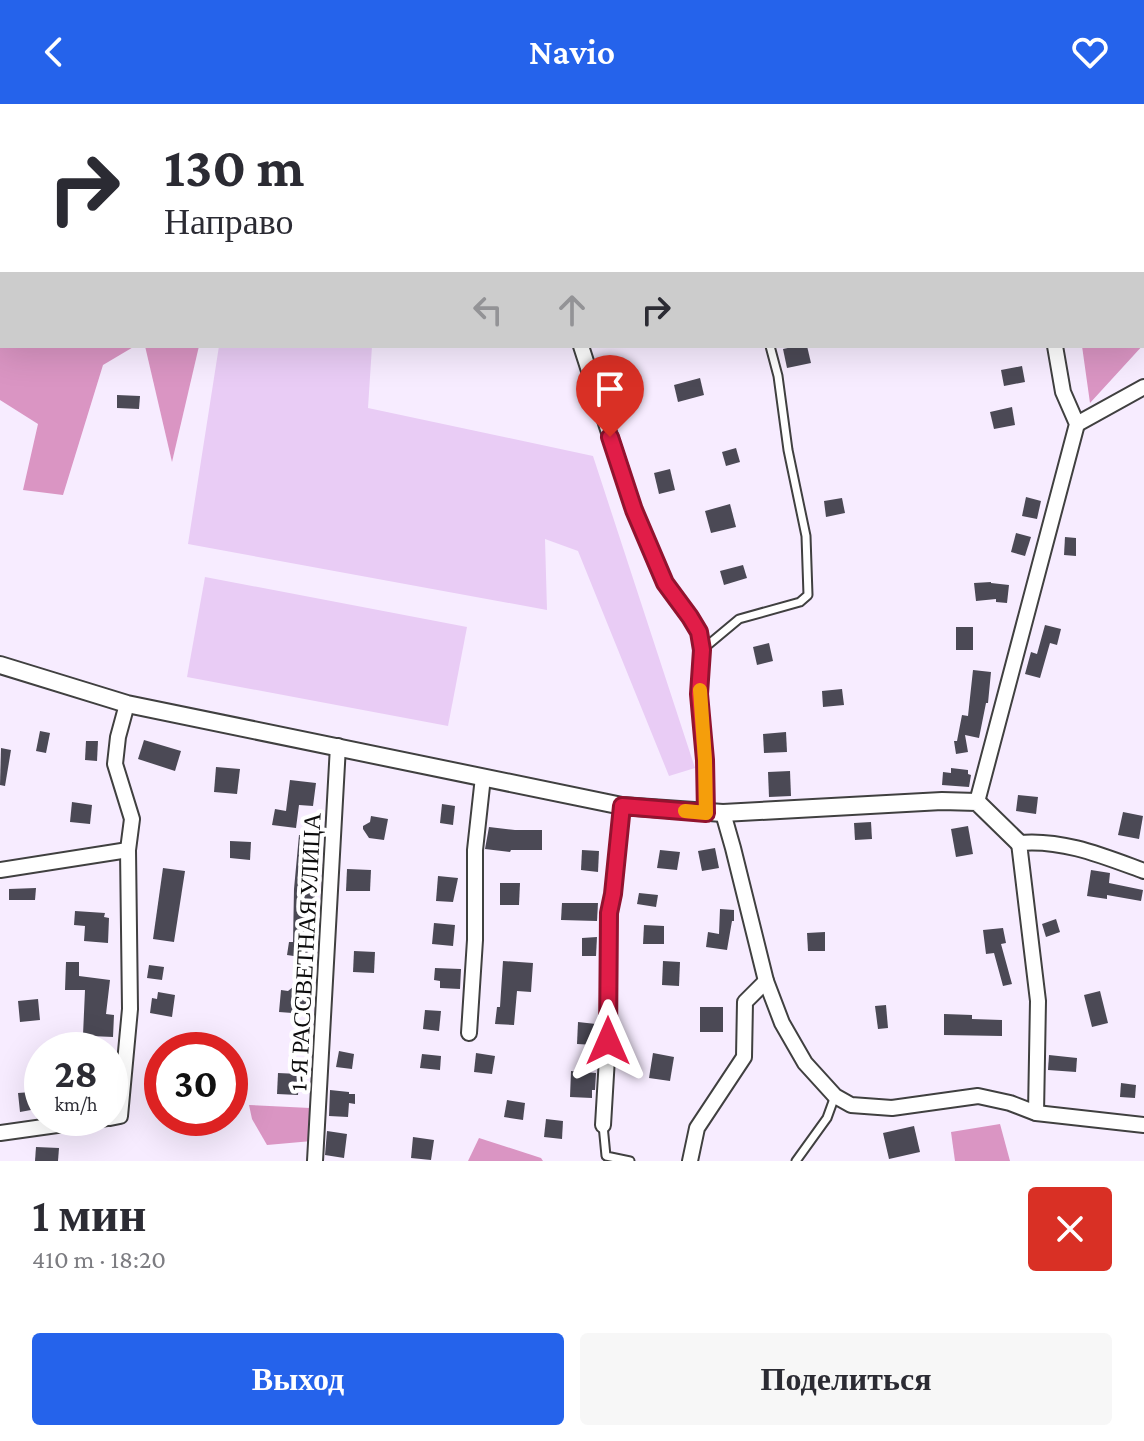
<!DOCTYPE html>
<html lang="ru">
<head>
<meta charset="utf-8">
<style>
  body { margin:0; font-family:"Crimson Pro",serif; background:#f7f7f7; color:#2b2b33; height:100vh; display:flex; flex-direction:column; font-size:30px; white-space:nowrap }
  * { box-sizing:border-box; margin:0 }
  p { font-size:26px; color:#7c7c81 }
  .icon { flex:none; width:44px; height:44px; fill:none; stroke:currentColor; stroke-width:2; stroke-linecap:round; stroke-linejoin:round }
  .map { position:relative; height:1057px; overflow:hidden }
  .panel { display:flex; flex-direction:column; background:#fff; flex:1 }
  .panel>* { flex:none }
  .top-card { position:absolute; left:0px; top:0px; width:1144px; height:244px; box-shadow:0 8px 32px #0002; background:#fff; color:#2b2b33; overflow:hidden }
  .speed { position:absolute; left:24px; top:928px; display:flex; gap:16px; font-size:40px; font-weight:700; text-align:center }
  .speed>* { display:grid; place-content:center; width:104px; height:104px; border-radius:50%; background:#fff; box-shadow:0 8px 32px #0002; line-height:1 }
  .speed small { font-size:20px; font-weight:400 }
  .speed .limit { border:12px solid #d22; background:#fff; color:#111 }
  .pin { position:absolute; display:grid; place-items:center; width:68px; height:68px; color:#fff; margin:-82px -34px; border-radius:50% 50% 50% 0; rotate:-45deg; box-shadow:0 0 8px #0007 }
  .pin .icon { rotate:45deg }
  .me { position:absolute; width:88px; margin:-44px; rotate:0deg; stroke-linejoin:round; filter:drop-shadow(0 0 6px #0008) }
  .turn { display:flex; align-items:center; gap:28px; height:168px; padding:0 32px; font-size:36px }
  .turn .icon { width:104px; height:104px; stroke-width:2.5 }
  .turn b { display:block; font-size:56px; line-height:68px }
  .lanes { display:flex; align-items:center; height:76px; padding:0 32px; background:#0003; justify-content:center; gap:40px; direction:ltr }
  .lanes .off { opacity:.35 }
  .round { display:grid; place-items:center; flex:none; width:84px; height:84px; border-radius:8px; background:#f7f7f7 }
  .summary { display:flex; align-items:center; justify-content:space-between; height:136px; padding:0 32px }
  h1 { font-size:48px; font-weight:600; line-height:60px }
  .button { display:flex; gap:16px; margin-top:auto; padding:16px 32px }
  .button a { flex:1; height:92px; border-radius:8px; background:#2563eb; color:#fff; font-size:32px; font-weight:600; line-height:92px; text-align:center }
  .button a+a { background:#f7f7f7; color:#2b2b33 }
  header { display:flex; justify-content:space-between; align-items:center; height:104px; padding:0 32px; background:#2563eb; color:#fff; font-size:36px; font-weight:600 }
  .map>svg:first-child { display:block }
  .farmland { fill:#e9ccf5 }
  .forest { fill:#da95c3 }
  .building { fill:#4b4955 }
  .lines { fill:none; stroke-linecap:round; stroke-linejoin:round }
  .service-casing { stroke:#404040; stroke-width:11 }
  .minor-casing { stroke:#404040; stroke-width:18 }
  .tertiary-casing { stroke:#404040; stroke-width:20 }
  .service { stroke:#fff; stroke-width:7 }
  .minor { stroke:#fff; stroke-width:14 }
  .tertiary { stroke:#fff; stroke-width:16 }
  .route-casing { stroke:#92132f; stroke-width:20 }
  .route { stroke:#e11d48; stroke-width:14 }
  .slow { stroke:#f59e0b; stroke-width:14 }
  .labels { text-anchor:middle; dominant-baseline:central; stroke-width:8; stroke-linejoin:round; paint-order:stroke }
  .street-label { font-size:24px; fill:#0d0d0d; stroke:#fff }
</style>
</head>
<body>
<header><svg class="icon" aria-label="back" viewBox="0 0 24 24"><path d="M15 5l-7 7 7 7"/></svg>Navio<svg class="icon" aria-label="heart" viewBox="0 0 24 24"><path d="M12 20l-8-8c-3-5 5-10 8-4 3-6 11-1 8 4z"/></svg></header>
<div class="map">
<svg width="1144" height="1057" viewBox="0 0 1144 1057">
  <rect width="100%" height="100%" fill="#f7ecff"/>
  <g class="farmland">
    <path d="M219,242H372L368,304L593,352L695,664L669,672L578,447L545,435L547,506L188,440Z"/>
    <path d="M205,473L467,523L448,622L187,573Z"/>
  </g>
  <g class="forest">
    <path d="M823,0H1130L1131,2H821Z"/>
    <path d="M1142,100L1144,103V240L1090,299L1082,242H1142Z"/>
    <path d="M0,223L2,224V242H135L103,261L63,391L23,386L38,320L0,296Z"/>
    <path d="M145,242H199L172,358Z"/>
    <path d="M249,1001L310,1004L312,1037L267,1041L252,1015Z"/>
    <path d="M1000,1020L1010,1057H955L951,1028Z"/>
    <path d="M479,1034L541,1054L543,1057H468Z"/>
  </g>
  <g class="building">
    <path d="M797,242H807L811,259L787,264L783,245Z"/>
    <path d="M1022,262L1025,278L1004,282L1001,266Z"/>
    <path d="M700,274L704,291L678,298L674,281Z"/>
    <path d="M117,291L140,292L139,305L117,304Z"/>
    <path d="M1012,303L1015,321L994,325L990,308Z"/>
    <path d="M736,344L740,358L726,362L722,348Z"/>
    <path d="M670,365L675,386L659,390L654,369Z"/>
    <path d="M1026,393L1041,397L1037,415L1022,412Z"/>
    <path d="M842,394L845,409L826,413L824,397Z"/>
    <path d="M730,400L736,423L711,429L705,407Z"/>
    <path d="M1016,429L1031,433L1025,452L1011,448Z"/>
    <path d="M1065,433L1076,434V452L1064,451Z"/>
    <path d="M743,461L747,474L724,481L720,467Z"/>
    <path d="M991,478V479L1009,481L1007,499L996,498V495L976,497L974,479Z"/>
    <path d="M1045,521L1061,525L1057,541L1050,539L1040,574L1025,570L1031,548L1037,550Z"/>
    <rect x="956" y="523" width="17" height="23"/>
    <path d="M769,539L773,557L757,561L753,543Z"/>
    <path d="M973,566L991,568L988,599H986L979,634L965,631L968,648L956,650L954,637H957L962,611L968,612Z"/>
    <path d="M842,585L844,601L823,603L822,587Z"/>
    <path d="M40,627L50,629L46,649L36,647Z"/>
    <path d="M786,628L787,648L764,649L763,630Z"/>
    <path d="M144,636L181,647L175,667L138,655Z"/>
    <path d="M86,637H98L97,657L85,656Z"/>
    <path d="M1,644L11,646L5,682L0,681Z"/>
    <path d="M216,663L240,665L237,690L214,688Z"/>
    <path d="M951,664L968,666V670L971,671L969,683L942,681L943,668L951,669Z"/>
    <path d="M790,667L791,692L769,693L768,668Z"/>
    <path d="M290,676L316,679L313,702L299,701L296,724L272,721L275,705L286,707Z"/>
    <path d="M1018,691L1038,693L1036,710L1016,707Z"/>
    <path d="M72,698L92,701L90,720L70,718Z"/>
    <path d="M442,700L455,702L453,721L440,719Z"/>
    <path d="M1123,708L1143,712L1139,735L1118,731Z"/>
    <path d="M371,712L388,715L384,736L369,734L363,725V722L370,718Z"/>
    <path d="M871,718L872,735L855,736L854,719Z"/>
    <path d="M968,722L973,750L956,753L951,725Z"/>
    <path d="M489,723L515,726H542V746H511L510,748L485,745Z"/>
    <path d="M299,731L318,732L313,825H310L307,854L287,851L289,838H293L294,785Z"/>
    <path d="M230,737L251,738L250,756L230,754Z"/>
    <path d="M715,744L719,764L702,767L698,747Z"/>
    <path d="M582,746L599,747L598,768L581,766Z"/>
    <path d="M660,746L680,748L677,766L657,764Z"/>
    <path d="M163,764L185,767L174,838L153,835Z"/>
    <path d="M347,765L371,766L370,787H346Z"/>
    <path d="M1091,766L1110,769L1109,779L1143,786L1141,797L1107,791V795L1087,792Z"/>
    <path d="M438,772L458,774L453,798L436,797Z"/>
    <path d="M500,779H520L519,801H500Z"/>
    <path d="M36,784L35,796H9V785Z"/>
    <path d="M639,789L658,791L656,803L637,800Z"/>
    <path d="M562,799H598L597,817L561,816Z"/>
    <path d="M720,805L734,806V817H732L727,846L706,843L708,828L719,830Z"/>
    <path d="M75,807L105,809L104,813L109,814L108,839L84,837L85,822L74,821Z"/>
    <path d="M1056,815L1060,828L1046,833L1042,820Z"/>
    <path d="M434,819L455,821L453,842L432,840Z"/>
    <path d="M644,821L664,822V840H643Z"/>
    <path d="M1003,824L1006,839L1001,840L1012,880L1003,882L994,849L986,850L983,826Z"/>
    <path d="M825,828V847H808L807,829Z"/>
    <path d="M597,833L596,852H582V834Z"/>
    <path d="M354,847L375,848L374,869L353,868Z"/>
    <path d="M503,857L533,859L531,888L517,887L514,921L495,920L497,903H500Z"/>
    <path d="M663,857L680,858L679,882L662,881Z"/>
    <path d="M66,858H79V872L110,876L106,910L114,911L113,933L91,932L90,942L62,941V930L83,931L85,886H65Z"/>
    <path d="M149,861L164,863L162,876L147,874Z"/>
    <path d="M435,864L461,865L460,885L440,884V877L434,876Z"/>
    <path d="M293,883H296L301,888H308L306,910L279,908L281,886L288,887Z"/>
    <path d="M1100,887L1108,919L1092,923L1084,891Z"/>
    <path d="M158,888L175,891L172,913L150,909L152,894L157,895Z"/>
    <path d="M38,895L40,916L20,918L18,897Z"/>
    <path d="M886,901L888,924L878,925L875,902Z"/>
    <rect x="700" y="903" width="23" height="25"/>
    <path d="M425,906L441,907L439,927L423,925Z"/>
    <path d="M944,910L972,911V915L1002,916V932L944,931Z"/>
    <path d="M578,918L596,920L595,941L577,940Z"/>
    <path d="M339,947L354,950L352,965L336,963Z"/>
    <path d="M476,949L495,952L492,970L474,968Z"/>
    <path d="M653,949L674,953L670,977L649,974Z"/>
    <path d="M422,950L441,952L440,966L420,964Z"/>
    <path d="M1049,951L1077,954L1076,968L1048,966Z"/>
    <path d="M152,956L162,957V980L151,979Z"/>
    <path d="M42,959V1004L20,1008L18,989L31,988L29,960Z"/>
    <path d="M571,967L596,969L595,986H592V994L570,993Z"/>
    <path d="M278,969L299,970L298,991L277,990Z"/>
    <path d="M1121,979L1136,981L1135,994L1120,993Z"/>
    <path d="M330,986L349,988V990H355V1000L349,999L348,1013L329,1012Z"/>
    <path d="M507,996L525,999L523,1016L504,1013Z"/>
    <path d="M546,1015L563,1017L562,1035L544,1033Z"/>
    <path d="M914,1022L920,1048L889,1055L883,1029Z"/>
    <path d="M327,1027L347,1030L344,1054L325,1051Z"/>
    <path d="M413,1033L434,1036L431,1056L411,1054Z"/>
    <path d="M36,1043L59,1044L58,1057H35Z"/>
  </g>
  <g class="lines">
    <defs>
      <g id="service">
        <path d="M703,545L739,515L800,498L808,491L806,432L788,346L778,272L770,242"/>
        <path d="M603,1021L606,1052L630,1057"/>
        <path d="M796,1057L827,1014L835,992"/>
      </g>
      <g id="minor">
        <path d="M581,242L634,406L665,479L690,513L699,528L702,546L699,590L705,656L706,709"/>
        <path d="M1077,320L1144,283"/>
        <path d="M977,698L1077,320L1063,288L1055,242"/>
        <path d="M723,709L733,744L766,877L782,919L805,959L835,992L851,1001L892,1004L978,992L1010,999L1036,1009L1144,1021"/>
        <path d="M0,766L128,746"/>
        <path d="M469,929L475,836V746L483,673"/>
        <path d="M1036,1009L1038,897L1019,739C1063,735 1103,752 1144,767"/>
        <path d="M110,1014L120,1012L130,905L128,746L132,715L115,660L118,633L127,600"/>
        <path d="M603,1021L608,937L609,809L613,790L622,702"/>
        <path d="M0,1029L107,1014"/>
        <path d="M315,1057L338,642"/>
        <path d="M690,1057L697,1024L744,953L745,898L766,877"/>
      </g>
      <path id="tertiary" d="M0,561L127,600L622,702L723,709L942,697L977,698L1019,739"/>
    </defs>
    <use href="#service" class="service-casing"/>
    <use href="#minor" class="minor-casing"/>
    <use href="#tertiary" class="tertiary-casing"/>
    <use href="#service" class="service"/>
    <use href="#minor" class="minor"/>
    <use href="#tertiary" class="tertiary"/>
  </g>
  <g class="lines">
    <defs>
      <path id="route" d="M608,937L609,809L613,790L622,702L706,709L705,656L699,590L702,546L699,528L690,513L665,479L634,406L610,333"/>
    </defs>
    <use href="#route" class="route-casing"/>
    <use href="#route" class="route"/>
    <path class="slow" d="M685,707L706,709L705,656L700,586"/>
  </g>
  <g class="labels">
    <g class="street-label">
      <text transform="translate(305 848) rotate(-87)">1-Я РАССВЕТНАЯ УЛИЦА</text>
    </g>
  </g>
</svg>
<div class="speed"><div>28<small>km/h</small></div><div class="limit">30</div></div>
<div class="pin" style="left:610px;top:333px;background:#d93025"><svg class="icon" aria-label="arrive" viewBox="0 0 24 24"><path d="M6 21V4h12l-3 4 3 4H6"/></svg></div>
<svg class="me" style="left:608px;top:937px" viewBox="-20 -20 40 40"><path d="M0-17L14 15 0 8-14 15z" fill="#e11d48" stroke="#fff" stroke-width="4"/></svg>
<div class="top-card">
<div class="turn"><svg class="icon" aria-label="right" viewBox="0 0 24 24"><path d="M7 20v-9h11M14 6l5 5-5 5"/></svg><div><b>130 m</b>Направо</div></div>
<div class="lanes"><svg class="icon off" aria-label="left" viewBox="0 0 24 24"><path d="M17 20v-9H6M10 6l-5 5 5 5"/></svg><svg class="icon off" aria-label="ahead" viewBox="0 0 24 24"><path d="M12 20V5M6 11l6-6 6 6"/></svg><svg class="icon" aria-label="right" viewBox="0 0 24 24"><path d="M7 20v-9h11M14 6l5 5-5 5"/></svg></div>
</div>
</div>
<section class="panel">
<div class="summary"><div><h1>1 мин</h1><p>410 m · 18:20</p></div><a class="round" style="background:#d93025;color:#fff"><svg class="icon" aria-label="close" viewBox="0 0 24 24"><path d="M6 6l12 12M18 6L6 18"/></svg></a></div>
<div class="button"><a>Выход</a><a>Поделиться</a></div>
</section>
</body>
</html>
